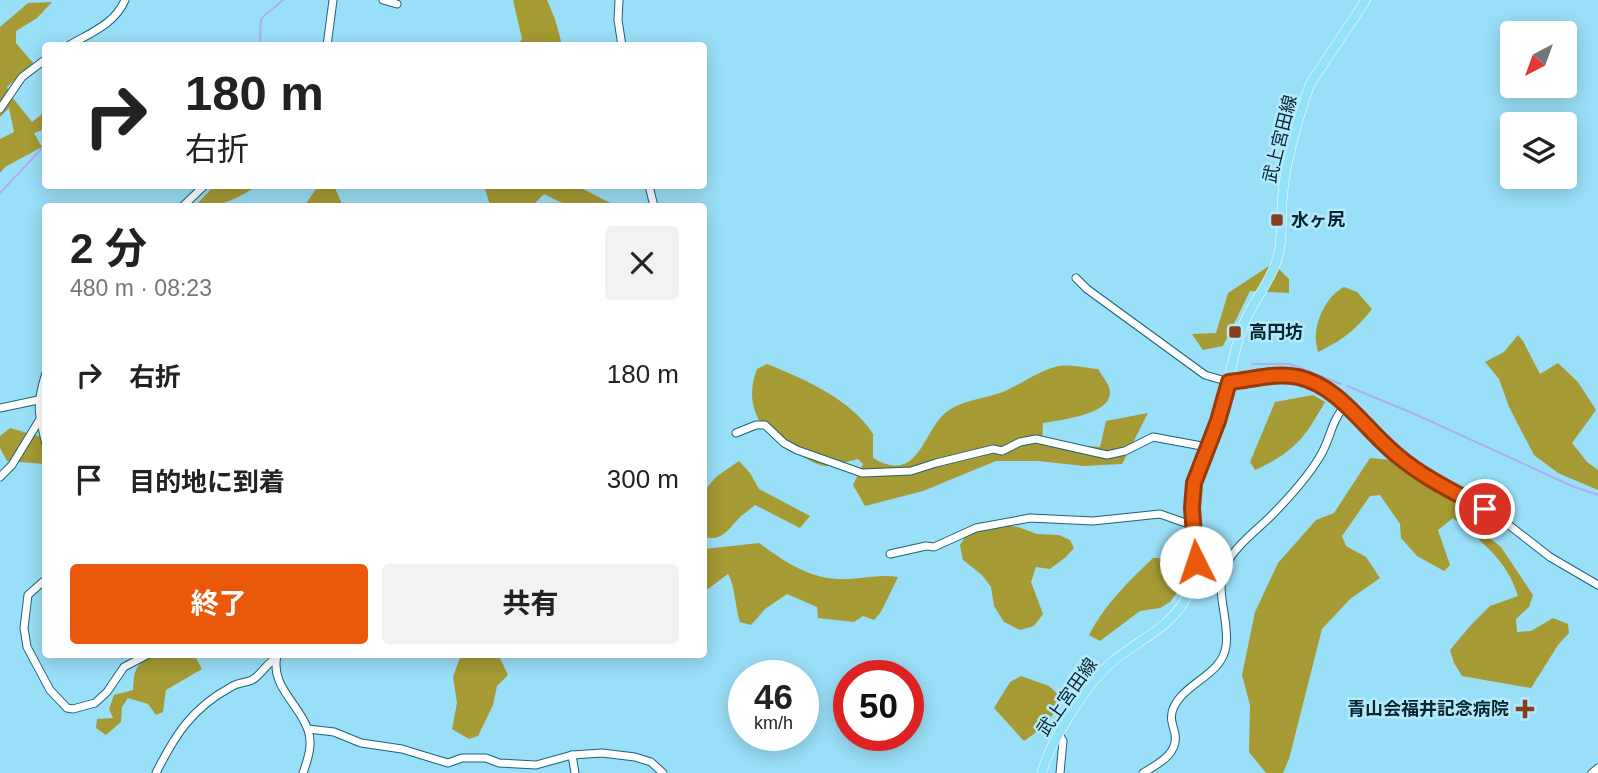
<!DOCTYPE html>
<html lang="ja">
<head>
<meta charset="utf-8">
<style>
  body { margin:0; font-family:Helvetica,"Noto Sans JP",sans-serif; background:#f2f2f2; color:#222; height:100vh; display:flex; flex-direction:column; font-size:26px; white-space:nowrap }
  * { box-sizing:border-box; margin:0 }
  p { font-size:23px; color:#767676 }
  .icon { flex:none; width:38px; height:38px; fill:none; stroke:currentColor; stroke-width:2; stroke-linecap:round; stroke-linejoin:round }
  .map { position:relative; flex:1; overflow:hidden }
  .drawer { position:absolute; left:42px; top:203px; width:665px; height:455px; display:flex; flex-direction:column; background:#fff; border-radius:7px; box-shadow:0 4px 18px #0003 }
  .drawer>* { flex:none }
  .guide { position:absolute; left:42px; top:42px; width:665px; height:147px; border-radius:7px; box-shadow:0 4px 18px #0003; background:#fff; color:#222; overflow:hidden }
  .needle { width:46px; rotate:221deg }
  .tools { position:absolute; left:1500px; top:21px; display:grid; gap:14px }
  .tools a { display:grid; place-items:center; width:77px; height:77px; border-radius:7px; background:#fff; box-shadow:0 4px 18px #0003; font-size:35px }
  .speed { position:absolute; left:728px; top:660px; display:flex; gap:14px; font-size:35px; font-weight:700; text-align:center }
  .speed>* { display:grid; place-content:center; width:91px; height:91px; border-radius:50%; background:#fff; box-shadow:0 4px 18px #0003; line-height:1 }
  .speed small { font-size:18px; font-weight:400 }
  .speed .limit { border:10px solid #d22; background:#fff; color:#111 }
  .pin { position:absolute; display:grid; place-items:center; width:60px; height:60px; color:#fff; margin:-30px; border:4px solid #fff; border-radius:50%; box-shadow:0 2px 7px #0007 }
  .me { position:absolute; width:77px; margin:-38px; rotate:356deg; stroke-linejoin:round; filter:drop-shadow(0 0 5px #0008) }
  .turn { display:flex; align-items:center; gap:24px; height:147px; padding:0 28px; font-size:32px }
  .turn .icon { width:91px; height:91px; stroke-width:2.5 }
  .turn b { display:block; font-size:49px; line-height:60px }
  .round { display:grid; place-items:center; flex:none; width:74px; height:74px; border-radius:7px; background:#f2f2f2 }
  .head { display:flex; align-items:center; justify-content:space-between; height:119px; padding:0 28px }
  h1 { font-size:42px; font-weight:700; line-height:52px }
  .primary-button { display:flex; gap:14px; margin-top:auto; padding:14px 28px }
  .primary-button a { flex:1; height:80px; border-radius:7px; background:#ea580c; color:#fff; font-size:28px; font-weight:700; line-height:80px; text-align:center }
  .primary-button a+a { background:#f2f2f2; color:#222 }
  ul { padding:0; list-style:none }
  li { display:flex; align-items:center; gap:21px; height:105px; padding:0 28px }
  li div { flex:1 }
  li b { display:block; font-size:26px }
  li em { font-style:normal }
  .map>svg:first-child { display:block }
  .forest { fill:#a69a34 }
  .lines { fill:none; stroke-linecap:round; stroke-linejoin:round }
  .stream { stroke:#adb0ef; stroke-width:2 }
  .minor-casing { stroke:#1a6379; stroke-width:9 }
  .major-casing { stroke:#fff; stroke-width:10 }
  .minor { stroke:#fff; stroke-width:7 }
  .major { stroke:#95e3fb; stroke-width:9 }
  .route-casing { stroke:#983908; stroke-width:18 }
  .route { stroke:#ea580c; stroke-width:12 }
  .poi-dot { fill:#873f20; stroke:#b4eafe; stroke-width:2.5 }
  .labels { text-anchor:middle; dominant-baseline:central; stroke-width:5; stroke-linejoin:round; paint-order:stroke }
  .street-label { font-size:18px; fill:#06242d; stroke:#b4eafe }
  .poi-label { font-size:18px; font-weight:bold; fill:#06242d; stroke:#b4eafe; text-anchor:start }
</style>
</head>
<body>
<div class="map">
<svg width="1598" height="773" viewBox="0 0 1598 773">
  <rect width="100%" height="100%" fill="#9adff8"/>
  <g class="forest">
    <path d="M513,0H547L555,19L562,45H518L522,39Z"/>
    <path d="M52,2L37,18L16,31V43L33,63L7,87L9,93L32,122L45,112V129L34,133L42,147L5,167L0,173V139L14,132L9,108L0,117V27L28,3Z"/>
    <path d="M214,186H257C237,199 219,207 195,206Z"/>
    <path d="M318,186H334L343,206L305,205Z"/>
    <path d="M484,186H577L616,206H568L544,194L532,206H493L490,205Z"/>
    <path d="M1269,266L1278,268L1289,279V293L1250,291L1223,346L1203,350L1192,334L1216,333L1228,293Z"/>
    <path d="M1344,287L1357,292L1372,309C1356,330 1341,341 1318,352C1317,346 1315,340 1316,335C1316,318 1329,294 1344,287Z"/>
    <path d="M1518,335L1523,341L1540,374L1558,363L1578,382L1596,410L1572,443L1587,462L1598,470V490L1558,473L1534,455L1509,407L1499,379L1485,362L1504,352Z"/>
    <path d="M767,364C804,379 851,399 873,434V458C921,486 922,428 949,410C962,401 985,398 1000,393C1019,386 1036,372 1055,367C1067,363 1085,368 1098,369C1102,376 1111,386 1110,394C1108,415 1060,420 1043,423L1042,443L1100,447L1106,421L1148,413L1122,464L1084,466L1038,461H996L923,491L865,506L853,485L863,464L858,459C848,461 836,466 826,466C818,466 808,459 801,456C766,438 741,411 757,369Z"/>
    <path d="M1313,395L1325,402C1304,439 1294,452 1255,470L1250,462L1275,402Z"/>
    <path d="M10,428L45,438V464L7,461L0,448V436Z"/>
    <path d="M1370,458L1391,460L1466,502L1458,513L1501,547L1533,595L1529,607L1516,619L1517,632L1531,631L1553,618L1568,624L1569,633L1558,645L1531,688L1462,676L1454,663L1450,650L1470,626L1490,606L1518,596C1507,560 1482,542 1453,518L1438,530L1450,565L1444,571L1417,556L1401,538L1400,524L1380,495L1370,496L1342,536L1346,546L1366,557L1380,578L1350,599L1322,629L1289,759L1283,773H1266L1249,752L1250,705L1242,675L1255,612L1278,563L1316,520L1334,513Z"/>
    <path d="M739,461L750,473L759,489L810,516L800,528L755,505C751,509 746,512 741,516C729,528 723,542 704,537V491L716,477Z"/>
    <path d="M984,522L1018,527L1037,534L1059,535L1070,540L1074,548L1066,557L1050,569L1036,567L1031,582L1043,614L1034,626L1020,630L1004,622L994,606L991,587L982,575L963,560L960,545L969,531Z"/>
    <path d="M759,543C787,563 812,581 849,579C866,578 880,574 898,577L881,612L874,620L863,616L854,622L818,618L817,607L787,594L765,609L751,625L740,622C735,607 735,585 728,574L704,592V549Z"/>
    <path d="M1153,558H1169L1184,574L1183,585L1170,602L1160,608L1140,611L1100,641L1089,635C1105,604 1128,582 1153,558Z"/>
    <path d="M153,655H191L196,658L202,669L166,690L163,712L156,715L148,704L128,698L122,707L121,722L106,735L96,728L97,719L113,718L109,709L114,695L133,690C134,670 135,665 153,655Z"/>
    <path d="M461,655H506L500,658L508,675L497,686L493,705L478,736L469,739L452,729L457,703L453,677Z"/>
    <path d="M1021,676L1049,686L1061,697C1053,720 1044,727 1024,741L994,708L1010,682Z"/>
  </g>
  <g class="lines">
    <g class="stream">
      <path d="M260,46C261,8 257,24 283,0"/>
      <path d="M0,193L46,144"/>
      <path d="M1252,364H1290L1341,384"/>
      <path d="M1347,386L1417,415L1572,486L1598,495"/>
    </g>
    <defs>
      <g id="minor">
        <path d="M383,0L397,4"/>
        <path d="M619,0L618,20L622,46"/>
        <path d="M68,46C90,33 115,24 125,0"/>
        <path d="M327,46L333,0"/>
        <path d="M0,109L22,77L46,59"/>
        <path d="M649,186L654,206"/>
        <path d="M183,206L204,186"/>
        <path d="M1076,278L1087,289L1205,375L1229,382L1274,376H1295L1318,384L1336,397L1399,457L1505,522L1550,557L1598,585"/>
        <path d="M46,373C36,404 38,413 46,444"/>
        <path d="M0,408L38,400"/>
        <path d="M736,433L756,425H765L784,443L797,450L862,473L911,471L936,463L993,449L1002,451L1020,442L1036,439L1107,455L1125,451L1153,437L1207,447"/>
        <path d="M0,477L12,465L40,419"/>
        <path d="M890,554L926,546L934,547L976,528L1030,518L1093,521L1160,514L1194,526"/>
        <path d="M46,579L28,595L24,628L27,647L50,690L67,708L73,709L95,703L107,692L124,667L149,654"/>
        <path d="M277,655C270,687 299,703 308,730C313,744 308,759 303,773"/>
        <path d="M308,729L334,732L361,743L402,749L448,763L462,758H486L499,763L536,765L572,755L602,753L635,757L651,762L663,773"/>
        <path d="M1059,734L1063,741L1060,773"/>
        <path d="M572,755L575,773"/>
        <path d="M156,773C175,735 192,708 231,687C237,683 245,683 252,680C260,676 266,664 276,658"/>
        <path d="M1143,773C1160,763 1181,752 1174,730C1172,723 1170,717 1173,709C1184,682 1222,676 1226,646C1230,621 1214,590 1225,566C1235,547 1252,534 1268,519C1287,500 1305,481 1319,458C1331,440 1330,422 1345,406"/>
        <path d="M1592,773L1598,768"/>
      </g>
      <path id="major" d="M1042,773C1049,743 1088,682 1112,662C1138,640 1175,626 1189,592C1204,556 1186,519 1194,482C1198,459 1212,440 1219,418C1229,386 1232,351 1245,321C1254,300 1270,282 1277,260C1284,237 1280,215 1283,192C1286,158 1299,116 1310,84L1366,0"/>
    </defs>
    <use href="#minor" class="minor-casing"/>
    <use href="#major" class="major-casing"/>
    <use href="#minor" class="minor"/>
    <use href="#major" class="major"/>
  </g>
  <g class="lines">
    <defs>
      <path id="route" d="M1196,562L1192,508L1194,483L1218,421L1229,382C1252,380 1275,372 1298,377C1340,386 1366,431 1398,456C1424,478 1456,493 1485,509"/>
    </defs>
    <use href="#route" class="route-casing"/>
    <use href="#route" class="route"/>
  </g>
  <g class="poi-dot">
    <rect x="1270" y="213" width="14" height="14" rx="3.5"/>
    <rect x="1228" y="325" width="14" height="14" rx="3.5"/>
    <path d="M1521.5 698.5h7v7h7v7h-7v7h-7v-7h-7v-7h7z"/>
  </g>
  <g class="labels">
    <g class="street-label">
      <text transform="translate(1280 139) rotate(-76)">武上宮田線</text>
      <text transform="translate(1067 697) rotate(-55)">武上宮田線</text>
    </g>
    <g class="poi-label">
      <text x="1291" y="220">水ヶ尻</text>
      <text x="1249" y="332">高円坊</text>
      <text x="1509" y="709" text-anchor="end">青山会福井記念病院</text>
    </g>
  </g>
</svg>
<div class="tools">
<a><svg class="needle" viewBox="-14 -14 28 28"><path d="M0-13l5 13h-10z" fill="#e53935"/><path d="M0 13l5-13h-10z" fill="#767676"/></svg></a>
<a><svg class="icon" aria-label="layers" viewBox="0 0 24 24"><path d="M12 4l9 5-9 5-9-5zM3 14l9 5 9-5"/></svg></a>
</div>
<div class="speed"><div>46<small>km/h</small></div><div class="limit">50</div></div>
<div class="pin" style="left:1485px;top:509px;background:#d93025"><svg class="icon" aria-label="arrive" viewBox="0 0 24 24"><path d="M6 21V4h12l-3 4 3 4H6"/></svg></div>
<svg class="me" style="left:1196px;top:562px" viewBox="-20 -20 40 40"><circle r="19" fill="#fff"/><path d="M0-13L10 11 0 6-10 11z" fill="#ea580c"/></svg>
<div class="guide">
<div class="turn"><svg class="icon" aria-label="right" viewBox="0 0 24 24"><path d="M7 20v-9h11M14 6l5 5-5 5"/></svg><div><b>180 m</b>右折</div></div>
</div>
<section class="drawer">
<div class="head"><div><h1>2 分</h1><p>480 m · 08:23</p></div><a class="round"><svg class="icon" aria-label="close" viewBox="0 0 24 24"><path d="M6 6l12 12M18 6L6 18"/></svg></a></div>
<ul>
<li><svg class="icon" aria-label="right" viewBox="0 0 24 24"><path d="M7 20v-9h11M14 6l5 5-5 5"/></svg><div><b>右折</b></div><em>180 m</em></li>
<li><svg class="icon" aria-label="arrive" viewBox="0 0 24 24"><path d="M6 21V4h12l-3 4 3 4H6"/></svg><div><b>目的地に到着</b></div><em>300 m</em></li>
</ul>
<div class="primary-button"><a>終了</a><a>共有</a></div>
</section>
</div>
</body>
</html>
